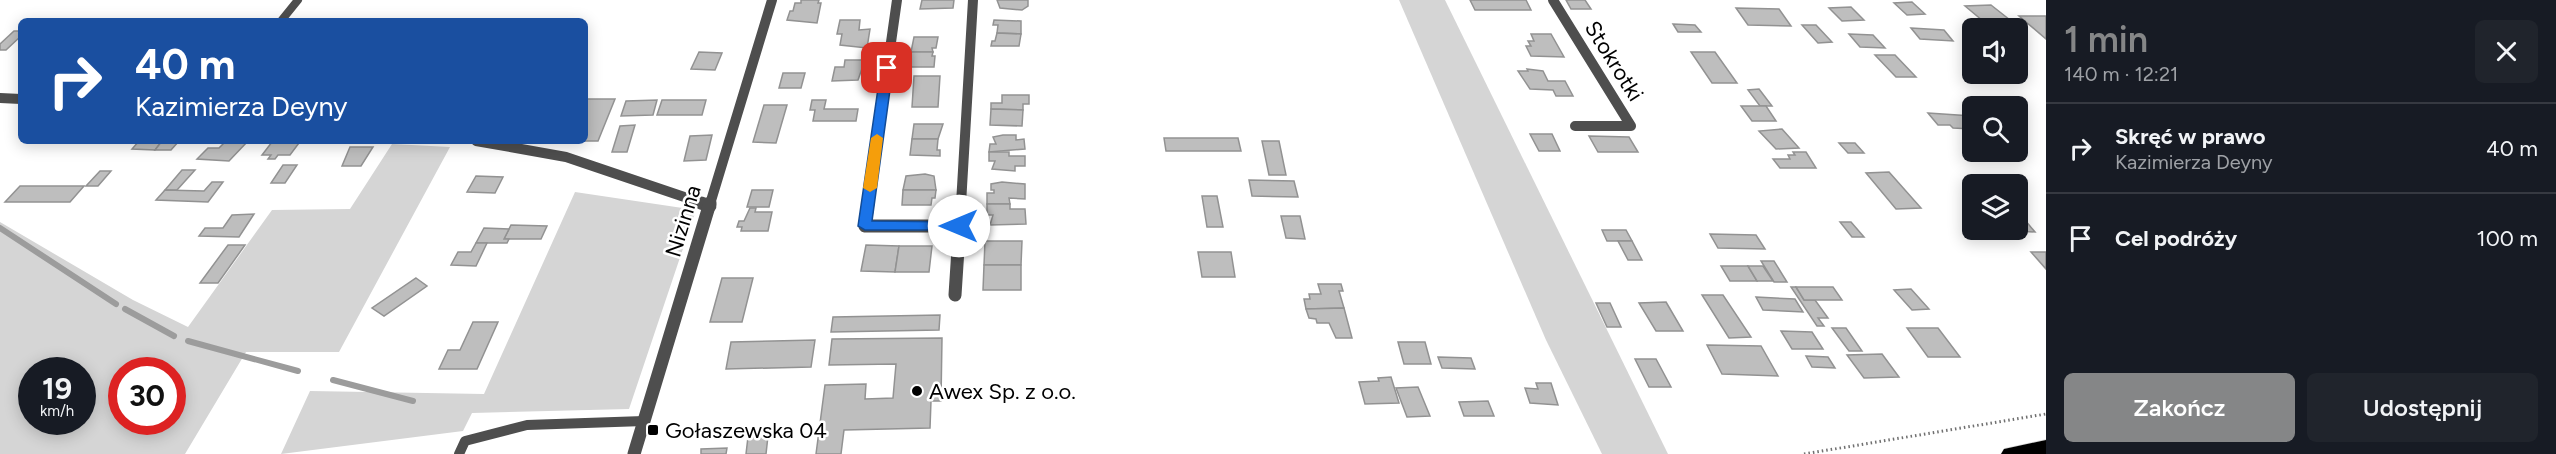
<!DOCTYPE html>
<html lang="pl">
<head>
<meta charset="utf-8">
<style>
  body { margin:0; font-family:Figtree,sans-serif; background:#20242c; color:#f1f3f6; height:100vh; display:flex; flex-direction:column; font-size:22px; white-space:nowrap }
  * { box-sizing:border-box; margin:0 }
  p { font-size:20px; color:#9ea1a6 }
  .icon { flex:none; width:33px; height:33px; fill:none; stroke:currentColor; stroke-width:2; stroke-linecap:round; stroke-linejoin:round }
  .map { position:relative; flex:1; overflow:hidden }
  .sheet { display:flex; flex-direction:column; background:#171b24; width:510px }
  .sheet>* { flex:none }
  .hud { position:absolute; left:18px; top:18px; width:570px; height:126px; border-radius:9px; box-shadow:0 3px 15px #0003; background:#1a4fa0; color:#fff; overflow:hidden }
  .fabs { position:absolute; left:1962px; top:18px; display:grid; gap:12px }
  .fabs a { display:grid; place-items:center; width:66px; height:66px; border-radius:9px; background:#171b24; box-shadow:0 3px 15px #0003; font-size:30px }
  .speed { position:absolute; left:18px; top:357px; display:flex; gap:12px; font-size:30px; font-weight:700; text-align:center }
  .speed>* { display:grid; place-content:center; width:78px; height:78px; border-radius:50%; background:#171b24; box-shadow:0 3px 15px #0003; line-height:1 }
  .speed small { font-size:15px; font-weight:400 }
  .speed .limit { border:9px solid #d22; background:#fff; color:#111 }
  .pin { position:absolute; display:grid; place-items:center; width:51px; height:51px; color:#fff; margin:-26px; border-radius:12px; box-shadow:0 3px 9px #0006 }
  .me { position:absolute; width:66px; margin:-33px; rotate:270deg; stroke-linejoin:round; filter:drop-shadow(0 0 4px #0008) }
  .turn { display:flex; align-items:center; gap:21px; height:126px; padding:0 18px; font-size:27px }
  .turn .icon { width:78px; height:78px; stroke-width:2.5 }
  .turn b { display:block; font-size:42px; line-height:51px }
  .round { display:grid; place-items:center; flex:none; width:63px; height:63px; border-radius:9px; background:#20242c }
  .head { display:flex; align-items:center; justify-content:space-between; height:102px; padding:0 18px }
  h1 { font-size:36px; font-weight:600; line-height:45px; color:#858687 }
  .cta { display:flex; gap:12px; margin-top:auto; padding:12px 18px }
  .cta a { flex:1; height:69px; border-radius:9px; background:#858687; color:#fff; font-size:24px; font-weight:600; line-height:69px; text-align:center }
  .cta a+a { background:#20242c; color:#f1f3f6 }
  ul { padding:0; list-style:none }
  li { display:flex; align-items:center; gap:18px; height:90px; padding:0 18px; border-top:2px solid #363941 }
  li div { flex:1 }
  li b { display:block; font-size:22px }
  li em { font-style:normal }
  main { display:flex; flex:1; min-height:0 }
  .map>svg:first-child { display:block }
  .green { fill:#d5d5d5; fill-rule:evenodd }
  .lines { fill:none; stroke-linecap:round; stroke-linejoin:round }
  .stream { stroke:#9c9c9c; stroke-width:6 }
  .building { fill:#bebebe; stroke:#929292; stroke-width:1.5 }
  .primary-casing { stroke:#dbdbdb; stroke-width:1 }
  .path { stroke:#707070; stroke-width:3; stroke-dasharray:1.5 3; stroke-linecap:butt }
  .lane-far1 { stroke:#4e4e4e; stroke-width:8 }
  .lane { stroke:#4e4e4e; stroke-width:10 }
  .street-far1 { stroke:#4e4e4e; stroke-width:10 }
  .street { stroke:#4e4e4e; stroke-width:13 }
  .primary { fill:#000; fill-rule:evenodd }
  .route { fill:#1a73e8; stroke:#114b97; stroke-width:1.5 }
  .slow { fill:#f59e0b }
  .poi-dot { fill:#000; stroke:#fff; stroke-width:2 }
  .labels { text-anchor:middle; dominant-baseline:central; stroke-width:5; stroke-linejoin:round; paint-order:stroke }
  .street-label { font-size:22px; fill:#000; stroke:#fff }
  .poi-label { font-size:22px; fill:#000; stroke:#fff; text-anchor:start }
</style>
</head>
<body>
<main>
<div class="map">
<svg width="2046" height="454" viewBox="0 0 2046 454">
  <rect width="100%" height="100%" fill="#fff"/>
  <g class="green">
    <path d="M1399,0H1445L1668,454H1602L1546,340Z"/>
    <path d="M392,144L450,147L339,352H246L185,454H0V222L133,300L188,327L272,210L350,209ZM32,370H82V422H32ZM122,370H172V422H122Z"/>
    <path d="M575,192L696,210L629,409L472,413L463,431L281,454L310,391L484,394Z"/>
  </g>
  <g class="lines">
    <g class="stream">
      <path d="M0,228L116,304"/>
      <path d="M125,309L174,336"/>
      <path d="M188,341L298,371"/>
      <path d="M333,380L413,401"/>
    </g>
  </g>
  <g class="building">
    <path d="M801,0H819L818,3H821L817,23L787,20L790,11H793L795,3H801Z"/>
    <path d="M922,0H954L953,8L920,9Z"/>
    <path d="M997,0H1028V6L1022,10L1000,8Z"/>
    <path d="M1470,0H1526L1531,10H1475Z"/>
    <path d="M1566,0H1585L1591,9H1571Z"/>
    <path d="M1912,2L1925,14L1907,15L1894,3Z"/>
    <path d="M1991,5L2010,20L1983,21L1965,6Z"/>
    <path d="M1851,7L1864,20L1842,21L1829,8Z"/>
    <path d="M1736,8L1779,9L1791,26L1748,25Z"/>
    <path d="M2019,16H2046V39Z"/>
    <path d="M840,20H860L859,30L870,29L867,48L840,45L842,34H837Z"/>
    <path d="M994,20L1021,21V34L997,33L998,25H993Z"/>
    <path d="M1673,24L1695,25L1701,32H1678Z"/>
    <path d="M1802,25H1816L1832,42L1818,43Z"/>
    <path d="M1911,28L1944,30L1953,41L1920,39Z"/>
    <path d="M14,31H21V36L6,50H0V44Z"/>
    <path d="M997,33L1021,34L1019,46H991L992,41H995Z"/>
    <path d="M1531,34H1551L1564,57L1531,56L1526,46H1531L1528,41H1534Z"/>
    <path d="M1849,34L1873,35L1885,48L1860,47Z"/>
    <path d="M914,37H938L936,48H932L933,52H911Z"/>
    <path d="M699,52L722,53L715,70L691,69Z"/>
    <path d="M911,52H933L932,56H935L934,67H910Z"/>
    <path d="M1691,52H1715L1737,83H1712Z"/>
    <path d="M1875,55H1895L1916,77H1896Z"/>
    <path d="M845,60H865L858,80L832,81L835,67H844Z"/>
    <path d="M1527,69L1543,71L1548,81H1565L1573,96H1556L1553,90L1530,89L1518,71H1528Z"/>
    <path d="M783,73H805L801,88H779Z"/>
    <path d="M914,76H940L938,107H912Z"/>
    <path d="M1759,89L1772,106H1760L1748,90Z"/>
    <path d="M1002,95H1029V104H1023V110L991,109V103H1002Z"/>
    <path d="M587,99H615L598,141H585Z"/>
    <path d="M657,100L653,115L621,116L626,101Z"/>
    <path d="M662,100H706L702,115H657Z"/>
    <path d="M812,100H826L824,109H858L856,121H813L815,110H810Z"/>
    <path d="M764,105H787L776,143L753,142Z"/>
    <path d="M1741,106H1766L1776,121H1752Z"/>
    <path d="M991,109L1023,110L1022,126L990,125Z"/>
    <path d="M1928,113L1972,116V126H1969L1971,129L1953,128L1950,125H1938Z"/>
    <path d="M914,124H943L938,139H912Z"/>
    <path d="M635,125L627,152H612L620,126Z"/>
    <path d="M1782,129L1799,148L1776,149L1759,131Z"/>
    <path d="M1530,134H1552L1560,151H1539Z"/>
    <path d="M712,135L706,160L684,161L690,136Z"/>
    <path d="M1003,135H1016V140L1024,139L1025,149L989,152L990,144H996L993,137Z"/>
    <path d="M1589,136L1629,137L1638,152H1598Z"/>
    <path d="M1164,138H1238L1241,151H1166Z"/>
    <path d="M912,139H938L937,150H940V156L910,155Z"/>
    <path d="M139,141H162L155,150L132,149Z"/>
    <path d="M162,141H179L171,150H155Z"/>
    <path d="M226,141H248L229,161L197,159L208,148H219Z"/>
    <path d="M1262,141H1279L1286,175H1269Z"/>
    <path d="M272,142L299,143L290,155H278L275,159H268L271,155H262Z"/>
    <path d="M1839,143H1855L1864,153H1848Z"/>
    <path d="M350,147H373L361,166H342Z"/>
    <path d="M989,152H1009V156H1025V166H1015V171L992,169L995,161H989Z"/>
    <path d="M1793,152H1806L1816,168H1780L1773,159H1790L1788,155H1795Z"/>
    <path d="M283,165H297L285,183H271Z"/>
    <path d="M182,170H195L177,190H165Z"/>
    <path d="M100,171H111L98,186H86Z"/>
    <path d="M1889,172L1921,208L1896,209L1866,173Z"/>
    <path d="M925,174L934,176L936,190H903L906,176Z"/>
    <path d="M476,176L503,177L495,193L467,192Z"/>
    <path d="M1249,180L1294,181L1298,197L1252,196Z"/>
    <path d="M212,182H223L208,202L156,200L165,190L204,191Z"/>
    <path d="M1002,182L1025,184V199L1009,198L1010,204H987V193H994V190H991V184Z"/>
    <path d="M20,186H84L70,202H5Z"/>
    <path d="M752,190H773L769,207H747Z"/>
    <path d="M903,190H936L935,198H932L931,205H902Z"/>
    <path d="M1202,196H1217L1223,227H1207Z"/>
    <path d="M987,204H1010V209H1025L1026,224L990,225L993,215H987Z"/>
    <path d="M750,208H756L755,212H772L768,231H741L742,227H737L739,221H744Z"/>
    <path d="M254,214L239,237L199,236L205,228H223L232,215Z"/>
    <path d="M2018,214H2020L2035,232L2014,231L2018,230Z"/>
    <path d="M1281,216H1300L1305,239L1286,238Z"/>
    <path d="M1840,222H1851L1864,237H1852Z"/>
    <path d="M511,225L547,226L541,239H504Z"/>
    <path d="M484,228L509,229L504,239H509L507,243H476Z"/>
    <path d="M1602,230H1626L1632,241H1607Z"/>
    <path d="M1710,234L1756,235L1765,249L1718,248Z"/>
    <path d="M985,241H1022L1021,265H984Z"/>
    <path d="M1618,241H1632L1642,260H1628Z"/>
    <path d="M476,243H487L476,266L451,265L458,252H471Z"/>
    <path d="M228,245H245L218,283H200Z"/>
    <path d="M866,245L899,246L895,272L861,271Z"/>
    <path d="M899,246H932L929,272H895Z"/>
    <path d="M1198,252H1231L1235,277H1202Z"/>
    <path d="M2031,252H2046V269Z"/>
    <path d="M1761,261H1774L1787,282H1774Z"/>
    <path d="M984,265H1021V290H983Z"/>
    <path d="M1721,266H1748L1757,281H1730Z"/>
    <path d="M1748,266H1763L1773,281H1757Z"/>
    <path d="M416,278L427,286L384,316L372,308Z"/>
    <path d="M722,278H753L742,322H710Z"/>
    <path d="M1318,284H1341L1343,291H1339L1344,308L1306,309L1304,299H1310L1309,294H1321Z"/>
    <path d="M1791,287H1796L1804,300H1815L1828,318H1818L1824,326H1817Z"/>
    <path d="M1796,287H1833L1842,300H1804Z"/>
    <path d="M1911,289L1929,309L1912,310L1894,290Z"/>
    <path d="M1702,295H1723L1751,337L1729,338Z"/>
    <path d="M1756,297L1795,299L1803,312L1763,310Z"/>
    <path d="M1666,302L1683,331H1656L1639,303Z"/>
    <path d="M1596,303H1610L1621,327H1607Z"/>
    <path d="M1344,308L1352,338H1336L1329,323H1317L1316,319L1309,318L1306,309Z"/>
    <path d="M940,315L939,330L831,332L833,317Z"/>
    <path d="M473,322H498L477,369H439L448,350H460Z"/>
    <path d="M1832,328H1846L1862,351H1849Z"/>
    <path d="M1907,328H1938L1960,357H1928Z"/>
    <path d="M1781,331L1812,332L1823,349H1792Z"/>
    <path d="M942,338L941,401H931L930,428L844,430L841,454H816L825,385L866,384L865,399L893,398L896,364L829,365L832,339Z"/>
    <path d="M815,340L811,367L726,369L731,342Z"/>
    <path d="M1398,342H1425L1431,364H1404Z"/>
    <path d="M1707,345L1761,346L1778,376L1722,374Z"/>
    <path d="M1882,354L1899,377L1864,378L1847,355Z"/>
    <path d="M1806,356L1828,357L1835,368L1812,367Z"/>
    <path d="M1438,357L1471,358L1475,369L1442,368Z"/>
    <path d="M1635,359H1656L1671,387H1649Z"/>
    <path d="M1391,377L1399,403L1365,404L1359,382L1379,381L1378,378Z"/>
    <path d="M1536,383H1551L1558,405L1530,403L1525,388L1538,389Z"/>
    <path d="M1418,387L1430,416L1407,417L1396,388Z"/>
    <path d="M1488,401L1494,416H1464L1459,402Z"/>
    <path d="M768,436L766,454H746L748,437Z"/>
    <path d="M727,448L726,454H701V449Z"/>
  </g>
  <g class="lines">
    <defs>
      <path id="primary" d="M2046,440V454H2001L2004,449Z"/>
    </defs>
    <use href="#primary" class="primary-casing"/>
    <path class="path" d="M1804,454L2046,414"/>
    <path class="lane-far1" d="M281,21L298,0"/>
    <path class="lane" d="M459,454L465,441L527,425L644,421"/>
    <g class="street-far1">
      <path d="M1553,0L1631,126H1575"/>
      <path d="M0,98L21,99"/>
      <path d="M476,141L566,157L705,204"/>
      <path d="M710,204L772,0"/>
      <path d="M868,204L897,0"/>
      <path d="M961,204L973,0"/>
    </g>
    <g class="street">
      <path d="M701,203L710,206"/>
      <path d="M868,203L865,226H959"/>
      <path d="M955,295L961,203"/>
      <path d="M634,454L710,203"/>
    </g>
    <use href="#primary" class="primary"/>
  </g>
  <path class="route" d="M887,64L893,68L872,221L959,222L964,223V230H865L858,226L881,68Z"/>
  <path class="slow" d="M877,134L883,138L877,188L870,192L863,188L871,138Z"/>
  <g class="poi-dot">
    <circle cx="917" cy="391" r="6"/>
    <rect x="647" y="424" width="12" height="12" rx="3"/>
  </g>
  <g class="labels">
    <g class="street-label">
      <text transform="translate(1614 61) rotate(58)">Stokrotki</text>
      <text transform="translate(683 221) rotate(-73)">Nizinna</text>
    </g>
    <g class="poi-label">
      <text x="929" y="391">Awex Sp. z o.o.</text>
      <text x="665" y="430">Gołaszewska 04</text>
    </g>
  </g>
</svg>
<div class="fabs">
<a><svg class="icon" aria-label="sound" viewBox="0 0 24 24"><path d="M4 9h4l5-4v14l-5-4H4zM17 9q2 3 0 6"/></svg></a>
<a><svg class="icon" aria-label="search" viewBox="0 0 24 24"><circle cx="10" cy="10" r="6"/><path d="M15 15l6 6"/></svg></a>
<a><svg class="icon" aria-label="layers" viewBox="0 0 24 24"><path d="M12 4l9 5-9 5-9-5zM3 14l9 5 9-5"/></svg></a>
</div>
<div class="speed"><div>19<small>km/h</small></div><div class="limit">30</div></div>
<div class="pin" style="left:887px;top:68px;background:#d93025"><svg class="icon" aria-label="arrive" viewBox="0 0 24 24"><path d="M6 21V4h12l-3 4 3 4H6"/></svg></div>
<svg class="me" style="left:959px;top:226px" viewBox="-20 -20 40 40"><circle r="19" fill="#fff"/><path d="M0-13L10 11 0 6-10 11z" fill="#1a73e8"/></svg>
<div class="hud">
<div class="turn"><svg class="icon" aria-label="right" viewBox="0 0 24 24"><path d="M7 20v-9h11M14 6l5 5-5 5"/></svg><div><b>40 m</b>Kazimierza Deyny</div></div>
</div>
</div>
<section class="sheet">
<div class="head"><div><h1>1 min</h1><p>140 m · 12:21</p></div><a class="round"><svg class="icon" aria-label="close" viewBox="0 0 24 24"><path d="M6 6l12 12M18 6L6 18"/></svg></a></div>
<ul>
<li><svg class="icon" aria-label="right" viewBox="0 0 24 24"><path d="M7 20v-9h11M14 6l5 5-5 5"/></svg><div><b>Skręć w prawo</b><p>Kazimierza Deyny</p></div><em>40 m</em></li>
<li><svg class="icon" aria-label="arrive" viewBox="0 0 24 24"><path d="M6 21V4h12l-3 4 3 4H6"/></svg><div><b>Cel podróży</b></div><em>100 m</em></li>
</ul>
<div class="cta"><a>Zakończ</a><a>Udostępnij</a></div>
</section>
</main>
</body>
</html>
